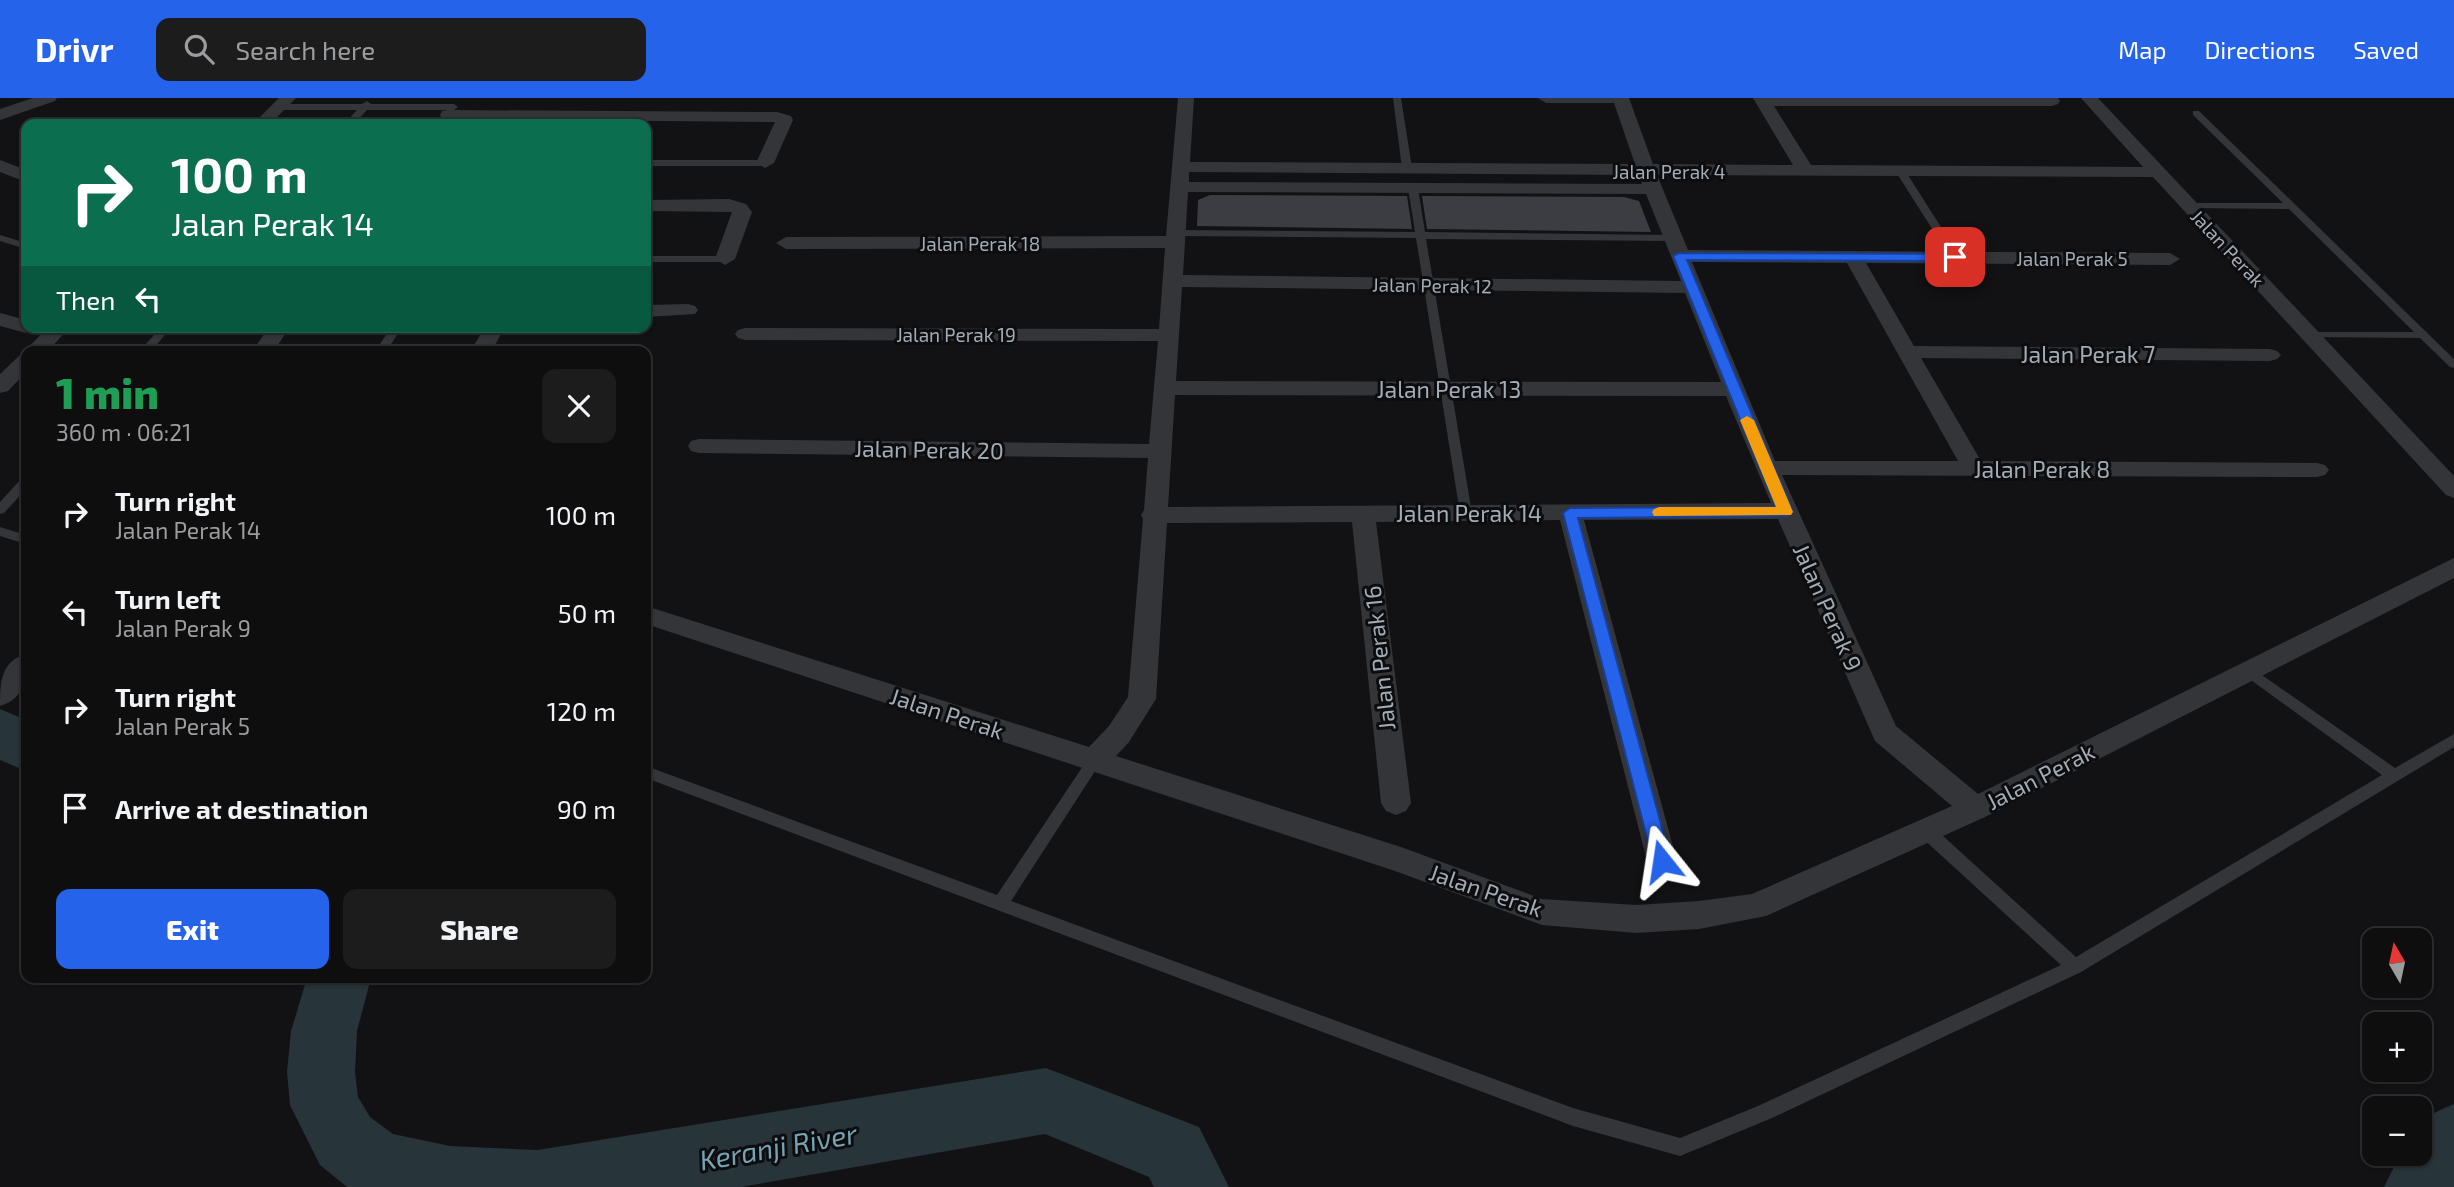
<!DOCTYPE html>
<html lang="en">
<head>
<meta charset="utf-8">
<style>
  body { margin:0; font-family:"Exo 2",sans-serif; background:#1c1c1d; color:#f1f3f6; height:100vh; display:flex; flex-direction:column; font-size:26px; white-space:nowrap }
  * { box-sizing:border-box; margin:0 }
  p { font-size:23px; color:#9b9c9e }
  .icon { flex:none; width:38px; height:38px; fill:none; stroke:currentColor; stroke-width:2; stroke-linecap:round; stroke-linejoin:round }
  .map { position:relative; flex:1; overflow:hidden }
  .side { position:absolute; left:21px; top:248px; width:630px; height:637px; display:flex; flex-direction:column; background:#0e0e0f; border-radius:14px; box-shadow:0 2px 5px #0004,0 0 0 2px #2e2e2f }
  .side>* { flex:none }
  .banner { position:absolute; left:21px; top:21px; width:630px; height:214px; border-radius:14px; box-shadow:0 2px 5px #0004,0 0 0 2px #2e2e2f; background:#0b6e4f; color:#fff; overflow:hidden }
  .needle { width:46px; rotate:351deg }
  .tools { position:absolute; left:2362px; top:830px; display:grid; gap:14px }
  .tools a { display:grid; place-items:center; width:70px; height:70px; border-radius:14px; background:#0e0e0f; box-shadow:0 2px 5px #0004,0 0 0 2px #2e2e2f; font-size:35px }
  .pin { position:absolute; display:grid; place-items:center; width:60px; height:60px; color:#fff; margin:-30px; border-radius:14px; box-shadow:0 4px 10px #0006 }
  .me { position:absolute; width:77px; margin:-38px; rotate:345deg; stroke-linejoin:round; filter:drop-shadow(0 0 5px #0008) }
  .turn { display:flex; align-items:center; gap:24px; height:147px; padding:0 35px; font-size:32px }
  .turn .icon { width:91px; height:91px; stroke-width:2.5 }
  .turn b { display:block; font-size:49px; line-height:60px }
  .then { display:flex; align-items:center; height:66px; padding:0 35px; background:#0003; gap:14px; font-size:26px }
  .round { display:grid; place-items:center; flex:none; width:74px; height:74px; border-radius:14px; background:#1c1c1d }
  .headline { display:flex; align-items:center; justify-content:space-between; height:119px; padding:0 35px }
  h1 { font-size:42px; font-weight:800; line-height:52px; color:#1e9e55 }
  .cta { display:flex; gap:14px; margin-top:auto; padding:14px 35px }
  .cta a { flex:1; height:80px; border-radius:14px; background:#2563eb; color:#fff; font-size:28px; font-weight:800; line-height:80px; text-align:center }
  .cta a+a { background:#1c1c1d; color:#f1f3f6 }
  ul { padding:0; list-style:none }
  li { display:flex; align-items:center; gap:21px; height:98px; padding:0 35px }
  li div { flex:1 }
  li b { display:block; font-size:26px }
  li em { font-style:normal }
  header { display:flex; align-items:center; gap:42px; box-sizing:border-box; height:98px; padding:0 35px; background:#2563eb; color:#fff }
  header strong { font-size:33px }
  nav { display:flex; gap:38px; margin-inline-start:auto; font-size:24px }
  .search { width:490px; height:63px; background:#1c1c1d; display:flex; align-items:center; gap:18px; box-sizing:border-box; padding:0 24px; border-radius:14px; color:#9b9c9e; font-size:26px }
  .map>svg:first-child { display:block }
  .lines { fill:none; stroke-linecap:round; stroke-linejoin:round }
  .river { fill:#273439; fill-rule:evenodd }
  .building { fill:#3c3d42 }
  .lane { fill:#333539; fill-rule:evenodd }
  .street { fill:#333539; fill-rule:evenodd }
  .route { fill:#2563eb; stroke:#184099; stroke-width:2 }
  .slow { fill:#f59e0b }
  .labels { text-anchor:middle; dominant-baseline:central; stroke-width:6; stroke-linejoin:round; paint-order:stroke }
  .far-street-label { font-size:19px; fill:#a2acb6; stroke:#0d0d0f }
  .street-label { font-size:23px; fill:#a2acb6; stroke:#0d0d0f }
  .near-water-label { font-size:28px; font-style:italic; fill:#76a2b4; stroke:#0d0d0f }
</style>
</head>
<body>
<header>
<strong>Drivr</strong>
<div class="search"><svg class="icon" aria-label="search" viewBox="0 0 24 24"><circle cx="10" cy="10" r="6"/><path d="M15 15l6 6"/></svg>Search here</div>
<nav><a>Map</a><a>Directions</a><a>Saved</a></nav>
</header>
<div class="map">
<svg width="2454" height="1089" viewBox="0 0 2454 1089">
  <rect width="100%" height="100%" fill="#121214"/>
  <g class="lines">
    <g class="river">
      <path d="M0,611L26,622V673L0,662Z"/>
      <path d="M307,880H371L357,933L355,974L358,999L370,1019L393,1036L450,1048L538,1052L1046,970L1199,1029L1229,1089H1154L1149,1079L1045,1036L741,1089H347L320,1067L290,1007L287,974L291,933Z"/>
      <path d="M2454,1006V1089H2384L2401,1055H2420C2420,1021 2423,1019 2454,1006Z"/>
    </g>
  </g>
  <g class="building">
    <path d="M1210,97L1407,98L1412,131L1197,128L1198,102Z"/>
    <path d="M1422,98L1624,99L1639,103L1651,134L1427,131Z"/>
  </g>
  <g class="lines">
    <g class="lane">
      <path d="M1393,0H1401L1412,70L1407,73L1402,70Z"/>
      <path d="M367,3L371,6H454L458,9L454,12H367L354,26H344L357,12H279L275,9L279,6H362Z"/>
      <path d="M2193,13H2199L2454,261V270L2450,269L2420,240L2306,239V235L2310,234H2414L2289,111L2186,110V106L2189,105H2283L2193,17Z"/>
      <path d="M646,62H765L770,65L765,68H646Z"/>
      <path d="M1898,72L1906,74L1960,159L1959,161L1955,162L1950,159L1896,74Z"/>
      <path d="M1413,87L1418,90L1425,134L1672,137L1677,140L1672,143L1426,141L1472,415L1466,419L1460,415L1416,140L1175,138L1170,135L1175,132L1415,134L1408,90Z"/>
      <path d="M0,137L26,145V151L0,143Z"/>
      <path d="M646,158H725L730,161L725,164H646Z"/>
      <path d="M161,229H172L150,254H139Z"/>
      <path d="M391,229H402L386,254H375Z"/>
      <path d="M26,379V391L4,415L0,416V404L22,380Z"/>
      <path d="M0,429L26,437V446L0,438Z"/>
      <path d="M2249,568L2395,670L2454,636V649L2081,874L1772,1020L1680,1058L1573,1028L646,680V668L997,797L1089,659L1094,657L1099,659L1102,663L1099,667L1011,803L1573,1010L1680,1040L1758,1008L2061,867L1920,738L1918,733L1920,728L1926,726L1932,728L2076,859L2382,677L2244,577L2242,573L2244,569Z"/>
    </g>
    <g class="street">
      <path d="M33,0H57L55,3L0,22V11Z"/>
      <path d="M279,0H296L270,26H253Z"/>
      <path d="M1178,0H1194L1190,64L1635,66L1614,5H1546L1538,0H1629L1653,66L1793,67L1753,0H2058L2060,3L2058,6L2052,8H1774L1811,67L2143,69L2081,0H2098L2454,378V400L2446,397L2153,79L1657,77L1688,152L2170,155L2180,161L2170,167L1866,165L1914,248L2270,251L2277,253L2281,257L2277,261L2270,263L1921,260L1981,363L2317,365L2325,367L2329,372L2325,377L2317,379L1782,377L1896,628L1978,696L2454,460V480L1985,719L1766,818L1699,831L1636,835L1542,827L1395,773L646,526V508L1089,649L1109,628L1128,599L1143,421L1141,417L1144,412L1148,360L699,355L691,353L688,348L691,343L699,341L1149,346L1158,243L745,242L738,240L735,236L738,232L745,230L1159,231L1165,150L786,151L776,145L786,139L1166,138ZM1189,74L1639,77L1642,86L1189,84ZM1188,94L1646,96L1681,183L1183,177ZM1692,164L1847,165L1958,363H1775ZM1182,189L1685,195L1721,284L1176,283ZM1175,297L1726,298L1771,405L1168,409ZM1778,421L1875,643L1952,708L1752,796L1699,803L1636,807L1542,801L1401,749L1116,658L1129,644L1156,601L1167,425L1352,424L1381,705L1386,713L1396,717L1406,713L1411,705L1376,424L1560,422L1647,763L1651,772L1662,776L1673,772L1677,763L1584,422Z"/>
      <path d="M448,12L777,14L791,18L793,22L774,65L765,70L756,65L775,24L442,21L440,17L442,13Z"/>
      <path d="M0,62L26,72V84L0,74Z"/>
      <path d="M729,101L746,106L752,114L735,161L725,167L715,161L732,114L646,113V102Z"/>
      <path d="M688,206L695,208L698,212L695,216L646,219V207Z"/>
      <path d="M0,215L26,222V229H36L33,233L26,235L0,228Z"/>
      <path d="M48,229H70L47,254H26V274L8,293L0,295V276L19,258L26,256L24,254Z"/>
      <path d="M269,229H290L273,254H252Z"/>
      <path d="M485,229H505L491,254H470Z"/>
      <path d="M26,556C27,579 26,600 0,608C0,585 0,564 26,556Z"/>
    </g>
  </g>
  <path class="route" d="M1679,155L1955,156L1961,159L1955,163L1687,162L1793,414L1786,418L1578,420L1671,763L1668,768L1662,771L1655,768L1653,763L1563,415L1570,410L1776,409L1673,158Z"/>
  <path class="slow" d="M1747,318L1754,322L1793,414L1791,417L1654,418L1652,414L1654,411L1659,409H1776L1740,322Z"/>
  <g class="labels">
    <g class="far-street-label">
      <text x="1669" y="73">Jalan Perak 4</text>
      <text x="980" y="145">Jalan Perak 18</text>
      <text transform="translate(2228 150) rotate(47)">Jalan Perak</text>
      <text x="2072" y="160">Jalan Perak 5</text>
      <text transform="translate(1432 187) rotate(1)">Jalan Perak 12</text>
      <text x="956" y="236">Jalan Perak 19</text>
    </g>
    <g class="street-label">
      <text x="2088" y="256">Jalan Perak 7</text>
      <text x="1449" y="291">Jalan Perak 13</text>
      <text transform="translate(929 351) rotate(1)">Jalan Perak 20</text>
      <text x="2042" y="371">Jalan Perak 8</text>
      <text x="1469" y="415">Jalan Perak 14</text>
      <text transform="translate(1828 509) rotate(66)">Jalan Perak 9</text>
      <text transform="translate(1379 560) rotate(-96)">Jalan Perak 16</text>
      <text transform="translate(947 615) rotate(18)">Jalan Perak</text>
      <text transform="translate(2040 678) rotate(-27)">Jalan Perak</text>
      <text transform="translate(1486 792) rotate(19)">Jalan Perak</text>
    </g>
    <g class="near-water-label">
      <text transform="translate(778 1048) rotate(-10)">Keranji River</text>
    </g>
  </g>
</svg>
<div class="tools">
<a><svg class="needle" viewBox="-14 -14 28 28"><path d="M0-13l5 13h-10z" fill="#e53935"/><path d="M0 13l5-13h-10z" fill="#9b9c9e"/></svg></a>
<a>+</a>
<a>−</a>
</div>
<div class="pin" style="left:1955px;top:159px;background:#d93025"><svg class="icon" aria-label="arrive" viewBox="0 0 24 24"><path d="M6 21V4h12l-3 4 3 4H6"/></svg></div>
<svg class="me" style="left:1662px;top:763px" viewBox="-20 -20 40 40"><path d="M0-17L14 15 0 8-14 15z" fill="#2563eb" stroke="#fff" stroke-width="4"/></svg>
<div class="banner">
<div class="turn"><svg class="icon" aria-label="right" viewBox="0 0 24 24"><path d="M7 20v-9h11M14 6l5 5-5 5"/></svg><div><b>100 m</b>Jalan Perak 14</div></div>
<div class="then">Then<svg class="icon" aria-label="left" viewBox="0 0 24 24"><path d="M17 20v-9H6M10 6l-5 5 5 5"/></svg></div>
</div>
<section class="side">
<div class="headline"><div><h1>1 min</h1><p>360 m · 06:21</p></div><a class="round"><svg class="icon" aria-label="close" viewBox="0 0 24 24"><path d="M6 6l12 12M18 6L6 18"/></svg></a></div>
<ul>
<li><svg class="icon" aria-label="right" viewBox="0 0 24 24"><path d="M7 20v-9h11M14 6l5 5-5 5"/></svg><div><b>Turn right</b><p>Jalan Perak 14</p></div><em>100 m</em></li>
<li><svg class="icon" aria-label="left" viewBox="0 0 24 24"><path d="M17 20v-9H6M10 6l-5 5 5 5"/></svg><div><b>Turn left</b><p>Jalan Perak 9</p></div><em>50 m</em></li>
<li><svg class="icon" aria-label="right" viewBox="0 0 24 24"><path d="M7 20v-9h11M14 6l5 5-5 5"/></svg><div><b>Turn right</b><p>Jalan Perak 5</p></div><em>120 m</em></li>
<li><svg class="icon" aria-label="arrive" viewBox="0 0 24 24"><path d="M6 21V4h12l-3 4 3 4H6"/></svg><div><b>Arrive at destination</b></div><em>90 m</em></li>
</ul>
<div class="cta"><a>Exit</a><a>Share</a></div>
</section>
</div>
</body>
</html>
